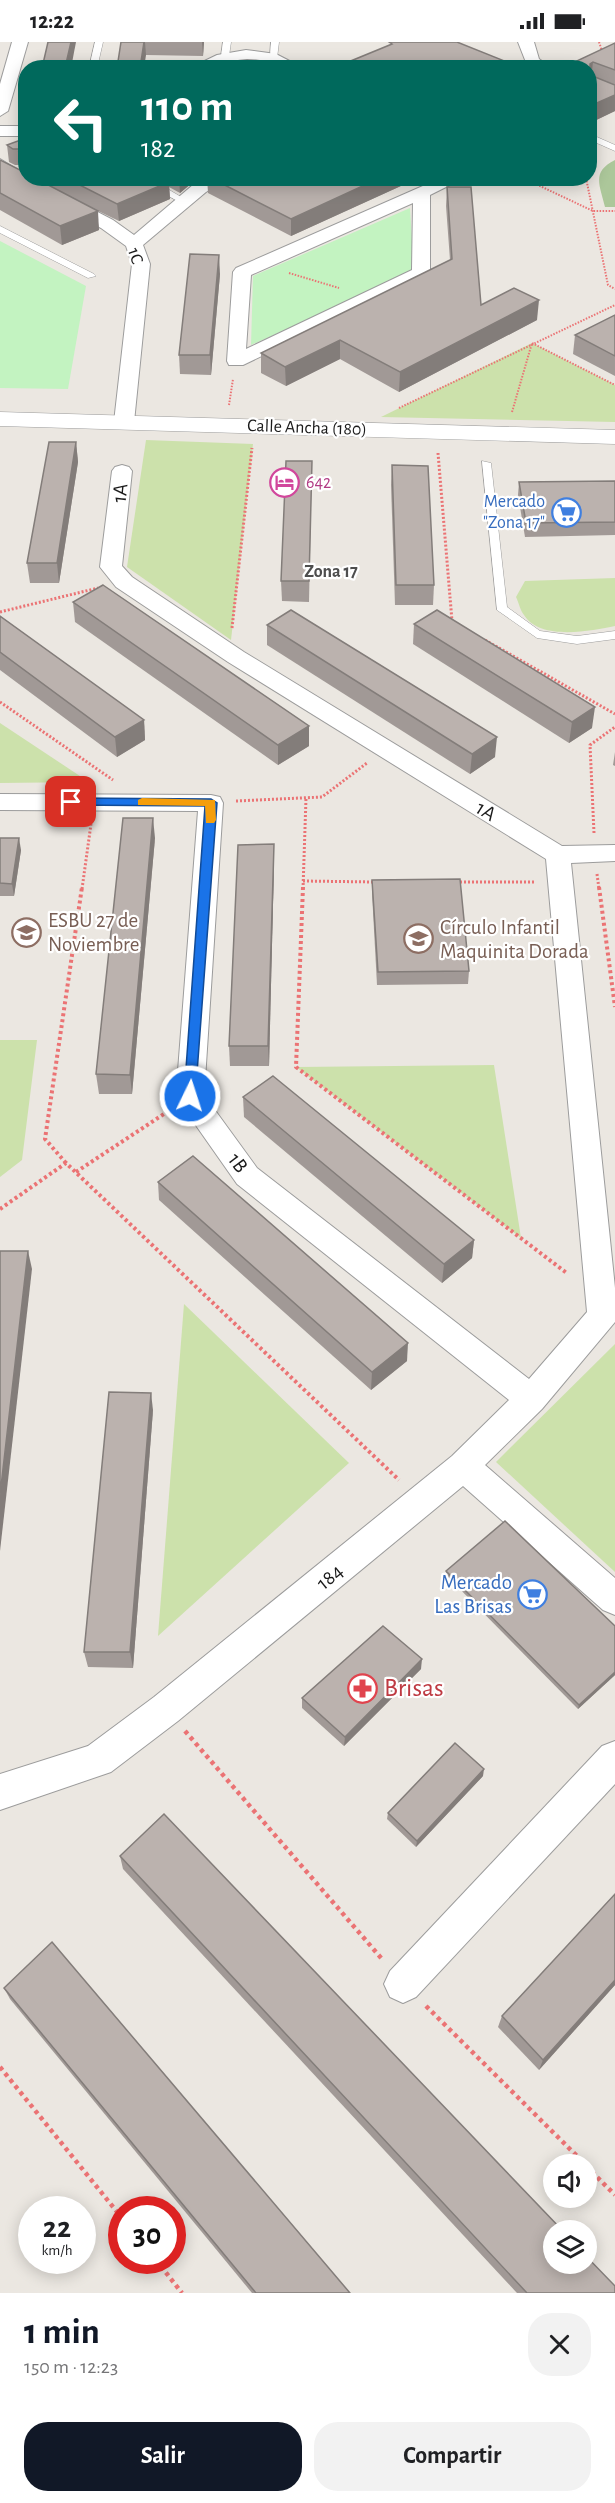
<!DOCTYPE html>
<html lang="es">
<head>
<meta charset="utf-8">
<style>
  body { margin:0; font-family:"Alegreya Sans",sans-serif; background:#f2f2f2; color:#202124; height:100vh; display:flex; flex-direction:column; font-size:22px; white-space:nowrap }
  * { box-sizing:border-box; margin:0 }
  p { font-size:20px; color:#757577 }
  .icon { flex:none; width:33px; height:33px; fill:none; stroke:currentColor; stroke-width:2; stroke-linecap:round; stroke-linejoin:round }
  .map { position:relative; height:2251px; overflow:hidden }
  .panel { display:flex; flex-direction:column; background:#fff; flex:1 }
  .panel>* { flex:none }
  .banner { position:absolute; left:18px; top:18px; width:579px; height:126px; border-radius:24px; box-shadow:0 3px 15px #0003; background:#00695c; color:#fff; overflow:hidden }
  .controls { position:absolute; left:543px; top:2112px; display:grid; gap:12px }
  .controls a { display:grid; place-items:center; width:54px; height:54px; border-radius:50%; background:#fff; box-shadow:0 3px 15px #0003; font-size:30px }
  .speed { position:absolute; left:18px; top:2154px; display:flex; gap:12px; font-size:30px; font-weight:700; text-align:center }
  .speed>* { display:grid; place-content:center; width:78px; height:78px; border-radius:50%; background:#fff; box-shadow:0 3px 15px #0003; line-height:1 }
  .speed small { font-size:15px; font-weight:400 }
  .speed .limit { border:9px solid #d22; background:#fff; color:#111 }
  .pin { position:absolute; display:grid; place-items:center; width:51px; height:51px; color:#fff; margin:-26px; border-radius:12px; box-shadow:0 3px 9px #0006 }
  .me { position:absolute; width:66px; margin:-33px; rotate:4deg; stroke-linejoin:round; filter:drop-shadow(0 0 4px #0008) }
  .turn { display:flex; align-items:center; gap:21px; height:126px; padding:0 24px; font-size:27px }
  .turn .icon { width:78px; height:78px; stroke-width:2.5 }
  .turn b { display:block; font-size:42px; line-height:51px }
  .round { display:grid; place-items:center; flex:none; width:63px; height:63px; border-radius:24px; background:#f2f2f2 }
  .overview { display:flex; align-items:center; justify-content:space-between; height:102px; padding:0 24px }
  h1 { font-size:36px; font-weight:600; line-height:45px; color:#111827 }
  .action { display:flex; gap:12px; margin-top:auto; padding:12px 24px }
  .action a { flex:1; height:69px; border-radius:24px; background:#111827; color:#fff; font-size:24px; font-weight:600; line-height:69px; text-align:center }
  .action a+a { background:#f2f2f2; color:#202124 }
  .status { display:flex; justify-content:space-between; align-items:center; height:42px; padding:0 30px; background:#fff; direction:ltr }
  .status svg { height:16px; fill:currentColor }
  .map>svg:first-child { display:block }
  .grass { fill:#cce1ab }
  .forest { fill:#acc79a }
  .park { fill:#c3f3c1 }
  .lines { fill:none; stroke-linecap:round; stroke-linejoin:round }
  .service-casing { stroke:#9c9c9c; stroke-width:1 }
  .minor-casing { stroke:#9c9c9c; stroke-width:2 }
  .tertiary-casing { stroke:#9c9c9c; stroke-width:1 }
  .path-far3 { stroke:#eb7374; stroke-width:2; stroke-dasharray:1.5 1.5; stroke-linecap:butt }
  .path-far2 { stroke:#eb7374; stroke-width:3; stroke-dasharray:2 2; stroke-linecap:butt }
  .path-far1 { stroke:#eb7374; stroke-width:4; stroke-dasharray:3 3; stroke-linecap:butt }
  .path { stroke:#eb7374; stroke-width:4.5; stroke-dasharray:4 4; stroke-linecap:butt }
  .service { fill:#fff; fill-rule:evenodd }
  .minor { fill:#fff; fill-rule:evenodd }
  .tertiary { fill:#fff; fill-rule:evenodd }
  .wall { fill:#a19996 }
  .shaded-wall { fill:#837d7a }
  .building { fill:#bbb2ae; stroke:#837d7a; stroke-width:1.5 }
  .route { fill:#1a73e8; stroke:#114b97; stroke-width:1.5 }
  .slow { fill:#f59e0b }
  .labels { text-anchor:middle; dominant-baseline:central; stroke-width:4.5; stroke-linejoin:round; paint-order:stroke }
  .far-street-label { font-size:18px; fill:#1b1b1b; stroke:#fff }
  .far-hotel-label { font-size:18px; fill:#b23c85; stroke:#fff; text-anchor:start }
  .far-shop-label { font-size:18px; fill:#366cbe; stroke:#fff; text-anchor:end }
  .far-neighbourhood-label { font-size:18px; font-weight:bold; fill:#4e4e4e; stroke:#fff }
  .street-label { font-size:21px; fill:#1b1b1b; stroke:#fff }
  .education-label { font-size:21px; fill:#785e54; stroke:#fff; text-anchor:start }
  .shop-label { font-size:21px; fill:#366cbe; stroke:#fff; text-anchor:end }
  .near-health-label { font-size:26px; fill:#be3a42; stroke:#fff; text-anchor:start }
</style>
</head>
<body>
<div class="status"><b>12:22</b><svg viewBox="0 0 49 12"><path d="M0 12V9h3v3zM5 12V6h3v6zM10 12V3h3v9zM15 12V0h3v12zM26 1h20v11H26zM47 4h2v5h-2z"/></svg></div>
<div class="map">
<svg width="615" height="2251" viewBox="0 0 615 2251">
  <rect width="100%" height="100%" fill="#ebe7e1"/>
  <g class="grass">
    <path d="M532,301L615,343V380L381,375Z"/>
    <path d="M146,398L253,402L231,598L127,525Z"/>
    <path d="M615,536V584C591,589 540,599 524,573C520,568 519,561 516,555L525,539Z"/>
    <path d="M0,681L89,740L0,741Z"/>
    <path d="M0,998H37L22,1118L0,1135Z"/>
    <path d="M494,1023L521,1196L296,1025Z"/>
    <path d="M184,1262L349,1421L158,1594Z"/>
    <path d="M615,1302V1530L496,1420Z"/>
  </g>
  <path class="forest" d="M615,118V165H605C600,143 591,130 615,118Z"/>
  <g class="park">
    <path d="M410,166L414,230L251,303L253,234Z"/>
    <path d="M0,199L86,244L68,347L0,346Z"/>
  </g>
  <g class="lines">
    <defs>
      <g id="service">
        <path d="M95,0H103L97,26H89Z"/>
        <path d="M223,0H231L229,14L225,16L221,14Z"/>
        <path d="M271,0H279L277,16L270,14Z"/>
        <path d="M590,92L615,103V109L590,98Z"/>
        <path d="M137,136H149L188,159L181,161Z"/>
        <path d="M0,184L94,232L96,234L88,236L0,191Z"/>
        <path d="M482,419L491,421L507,565L540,589L577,594L615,589V597L577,602L537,596L497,568Z"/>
      </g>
      <g id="minor">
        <path d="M12,0H28L8,69L0,74V42Z"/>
        <path d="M518,0H534L539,17L552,26L527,23Z"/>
        <path d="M246,8L276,12L303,26C282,26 267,17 247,17C227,18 210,26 190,26L217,13Z"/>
        <rect x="0" y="84" width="26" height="10"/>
        <path d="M0,117L26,133V136H32L113,178L134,193L194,142L207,136H230L206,150L143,203L150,222L134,380L131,384H117L114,380L132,222L126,204L101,186L0,133Z"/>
        <path d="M441,136H464L430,153V231L427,235L243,323H229L227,319L233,230L236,226ZM413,161L412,228L246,307L251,233Z"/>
        <path d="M122,423L129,425L132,429L122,524L132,535L244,610L562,804L615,803V819L571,821L615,1246V1280L542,1367L485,1423L615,1536V1573L603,1568L463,1444L178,1679L111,1730L0,1768V1732L88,1704L154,1655L452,1414L509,1358L237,1142L176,1055L198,769L0,768V752L211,753L220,755L223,761L204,1053L257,1126L529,1337L587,1270L546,817L228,620L116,545L100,525L112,429L115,425Z"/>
        <path d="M615,1699V1742L416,1955L403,1961L390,1955L384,1942L390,1929L602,1704Z"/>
      </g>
      <path id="tertiary" d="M0,370L615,388V402L0,384Z"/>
    </defs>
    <use href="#service" class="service-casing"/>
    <use href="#minor" class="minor-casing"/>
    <use href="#tertiary" class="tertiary-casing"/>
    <g class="path-far3">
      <path d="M599,0L603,12"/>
      <path d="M523,136L593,169H615"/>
      <path d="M586,136L608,243L615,247"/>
      <path d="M289,231L339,246"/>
      <path d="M229,363L233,337"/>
      <path d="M399,366L615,263"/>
      <path d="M512,370L532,301L615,343"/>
    </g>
    <g class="path-far2">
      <path d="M438,411L452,579"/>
      <path d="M0,570L98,546"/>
      <path d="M232,586L252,406"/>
      <path d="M485,598L615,672"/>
      <path d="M0,660L113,738"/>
      <path d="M236,759L322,755L367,721"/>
      <path d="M594,791L590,703L615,685"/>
      <path d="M597,832L599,847"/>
      <path d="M303,839L376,840"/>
      <path d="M456,840H535"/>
      <path d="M82,847L91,782"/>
      <path d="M303,847L306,756"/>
    </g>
    <g class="path-far1">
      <path d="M303,845L296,1025L568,1232"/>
      <path d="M599,845L615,965"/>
      <path d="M66,1121L45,1097L82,845"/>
      <path d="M76,1130L170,1068"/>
      <path d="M0,1167L66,1121L399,1438"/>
    </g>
    <g class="path">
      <path d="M185,1689L382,1917"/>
      <path d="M426,1964L585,2122"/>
      <path d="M0,2025L122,2176"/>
      <path d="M586,2124L615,2153"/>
      <path d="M156,2218L182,2251"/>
    </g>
    <use href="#service" class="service"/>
    <use href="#minor" class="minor"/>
    <use href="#tertiary" class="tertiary"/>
  </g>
  <g class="wall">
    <path d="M121,0H204L203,14L146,13Z"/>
    <path d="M615,1V69L590,81L562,26Z"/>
    <path d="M26,96V136H201L193,140L180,151L169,145L170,157L119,179L96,168L99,188L62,203L0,168V118L25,131L21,127L20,123H15L9,120L7,103Z"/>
    <path d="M207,136H414V138L291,194L208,151Z"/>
    <path d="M447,145L481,263L537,278L399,350L340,317L286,344L261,331V311L450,218L446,164Z"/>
    <path d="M220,232L211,333L180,332L179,313Z"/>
    <path d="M615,273V334L573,312L575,293Z"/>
    <path d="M76,400L78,420L59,541H30L27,521Z"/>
    <path d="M312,419L309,560L282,559L281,539Z"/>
    <path d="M392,423L434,543L433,563H395L391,443Z"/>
    <path d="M615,439V493L525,495L518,453L519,440Z"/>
    <path d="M73,560L309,684V704L278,723L75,580Z"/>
    <path d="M0,574L144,678L145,698L117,715L0,628Z"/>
    <path d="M414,582L592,686L569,701L413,602Z"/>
    <path d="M267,583L495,715L470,732L267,603Z"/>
    <path d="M615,710V724L613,723Z"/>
    <path d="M0,796L21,808L14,854H0Z"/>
    <path d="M155,796L132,1052H99L96,1032Z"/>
    <path d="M274,802V822L269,1024H230L229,1004Z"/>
    <path d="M372,838L469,929L468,942L377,943L372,851Z"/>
    <path d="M243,1055L474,1198L472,1216L442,1241L244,1075Z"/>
    <path d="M158,1140L407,1319L371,1348L159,1158Z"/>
    <path d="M153,1368L133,1626L88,1625L84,1610Z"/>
    <path d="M446,1529L615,1584V1633L578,1667L446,1533Z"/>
    <path d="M421,1627L344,1704L302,1666V1656Z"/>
    <path d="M483,1734L416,1805L387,1777L388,1771Z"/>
    <path d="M120,1814L615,2251H517L123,1827Z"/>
    <path d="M615,1852V1943L539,2028L498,1985L502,1974Z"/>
    <path d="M4,1946L350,2251H252L10,1957Z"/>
  </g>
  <g class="shaded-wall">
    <path d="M71,0H76L71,26H65Z"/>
    <path d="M144,0H145L146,13L144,26H140Z"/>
    <path d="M202,0H204L203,14Z"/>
    <path d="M593,20L591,37L590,22Z"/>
    <path d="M615,53V69L590,81V64Z"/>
    <path d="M179,136H201L193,140L180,151Z"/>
    <path d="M380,136H414V138L291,194V177Z"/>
    <path d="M169,140L170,157L119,179L117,162Z"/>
    <path d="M98,169L99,188L62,203L60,184Z"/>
    <path d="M219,213L220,232L211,333L210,313Z"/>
    <path d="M539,258L537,278L399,350L400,330Z"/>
    <path d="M340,298V317L286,344L285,325Z"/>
    <path d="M76,400L78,420L59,541L57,521Z"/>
    <path d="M595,665L592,686L569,701L572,680Z"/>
    <path d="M144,678L145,698L117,715L115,695Z"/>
    <path d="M309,684V704L278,723V703Z"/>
    <path d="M497,695L495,715L470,732L472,712Z"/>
    <path d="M153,776L155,796L132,1052L130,1033Z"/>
    <path d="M19,796L21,808L14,854L12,842Z"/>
    <path d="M274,802V822L269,1024L268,1004Z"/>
    <path d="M474,1198L472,1216L442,1241L444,1222Z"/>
    <path d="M28,1209L32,1227L0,1509V1453Z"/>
    <path d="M408,1301L407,1319L371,1348L372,1330Z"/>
    <path d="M151,1351L153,1368L133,1626L130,1610Z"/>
    <path d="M422,1617L421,1627L344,1704L345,1695Z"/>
    <path d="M615,1630V1633L578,1667L579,1663Z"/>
    <path d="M484,1727L483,1734L416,1805L417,1799Z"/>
    <path d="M615,1938V1943L539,2028L543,2018Z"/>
  </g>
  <g class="building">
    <path d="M48,0H71L65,26H42Z"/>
    <path d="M121,0H144L140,26H117Z"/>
    <path d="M389,0H457L512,22L520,19L535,26H346L341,23L392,2Z"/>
    <path d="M615,1V28L593,20L590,22V33L615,43V53L590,64V26H562Z"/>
    <path d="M26,96V107H13L7,103Z"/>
    <path d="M26,107V116L19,110Z"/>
    <path d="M0,118L26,131V136H35L98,169L60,184L0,151Z"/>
    <path d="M66,136H162L169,140L117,162Z"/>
    <path d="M211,136H380L291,177Z"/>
    <path d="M447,145H471L481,263L514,246L539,258L400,330L340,298L285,325L261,311L452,217Z"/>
    <path d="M190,212L219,213L210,313H179Z"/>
    <path d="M615,273V314L575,293Z"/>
    <path d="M49,400H76L57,521H27Z"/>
    <path d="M286,419H312L309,539H281Z"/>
    <path d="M392,423L428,424L434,543H396Z"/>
    <path d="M615,439V480L526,481L519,440Z"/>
    <path d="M103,543L309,684L278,703L73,560Z"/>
    <path d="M291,568L497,695L472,712L267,583Z"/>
    <path d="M437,568L595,665L572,680L414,582Z"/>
    <path d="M0,574L144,678L115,695L0,610Z"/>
    <path d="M123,776H153L130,1033L96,1032Z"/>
    <path d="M0,796H19L12,842L0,841Z"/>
    <path d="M274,802L268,1004H229L238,803Z"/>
    <path d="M460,837L469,929L378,930L372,838Z"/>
    <path d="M273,1034L474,1198L444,1222L243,1055Z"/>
    <path d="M193,1114L408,1301L372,1330L158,1140Z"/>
    <path d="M0,1209H28L0,1453Z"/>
    <path d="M109,1350L151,1351L130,1610H84Z"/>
    <path d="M505,1479L615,1584V1630L579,1663L446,1529Z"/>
    <path d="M383,1584L422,1617L345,1695L302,1656Z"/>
    <path d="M455,1701L484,1727L417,1799L388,1771Z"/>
    <path d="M164,1772L562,2188H554V2222H586V2214L615,2244V2251H527L120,1814Z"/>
    <path d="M615,1852V1938L543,2018L502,1974Z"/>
    <path d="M52,1900L350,2251H256L4,1946Z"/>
  </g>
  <path class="route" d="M71,756L211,757L217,761L195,1058L190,1060L184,1054L205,764L67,763V757Z"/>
  <path class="slow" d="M142,756L215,758L216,778L214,781H206L205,764L138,763V758Z"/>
  <defs>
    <symbol id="hotel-ring" viewBox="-11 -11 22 22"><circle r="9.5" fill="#fff" stroke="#d1479c" stroke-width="1.5"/><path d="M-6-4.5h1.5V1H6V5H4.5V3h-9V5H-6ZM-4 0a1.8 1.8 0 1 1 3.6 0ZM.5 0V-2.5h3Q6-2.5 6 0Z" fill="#d1479c"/></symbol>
    <symbol id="supermarket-ring" viewBox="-11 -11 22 22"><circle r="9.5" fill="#fff" stroke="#3f7fe0" stroke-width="1.5"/><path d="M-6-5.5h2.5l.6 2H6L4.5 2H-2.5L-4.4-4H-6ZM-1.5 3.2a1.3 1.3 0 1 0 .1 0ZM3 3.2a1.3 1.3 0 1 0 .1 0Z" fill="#3f7fe0"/></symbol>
    <symbol id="school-ring" viewBox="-11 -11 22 22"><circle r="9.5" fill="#fff" stroke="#8d6e63" stroke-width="1.5"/><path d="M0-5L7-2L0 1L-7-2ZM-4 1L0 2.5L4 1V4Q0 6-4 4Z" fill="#8d6e63"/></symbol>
    <symbol id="pharmacy-ring" viewBox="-11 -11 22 22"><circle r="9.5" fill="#fff" stroke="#e0444e" stroke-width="1.5"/><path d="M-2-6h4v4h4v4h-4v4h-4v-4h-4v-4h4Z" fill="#e0444e"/></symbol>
  </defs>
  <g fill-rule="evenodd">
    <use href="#hotel-ring" x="268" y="424" width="33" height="33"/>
    <use href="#supermarket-ring" x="550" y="454" width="33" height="33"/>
    <use href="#school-ring" x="10" y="874" width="33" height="33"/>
    <use href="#school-ring" x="402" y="880" width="33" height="33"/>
    <use href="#supermarket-ring" x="516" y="1536" width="33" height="33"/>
    <use href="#pharmacy-ring" x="346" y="1630" width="33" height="33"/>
  </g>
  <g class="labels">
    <g class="far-street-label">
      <text transform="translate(135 214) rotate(71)">1C</text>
      <text transform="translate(307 386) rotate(2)">Calle Ancha (180)</text>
    </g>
    <g class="far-hotel-label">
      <text x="306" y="441">642</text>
    </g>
    <g class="far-shop-label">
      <text x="545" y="460">Mercado<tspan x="545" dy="21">"Zona 17"</tspan></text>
    </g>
    <g class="far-neighbourhood-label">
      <text x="331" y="530">Zona 17</text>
    </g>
    <g class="street-label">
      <text transform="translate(120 451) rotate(-84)">1A</text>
      <text transform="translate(486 769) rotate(32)">1A</text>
      <text transform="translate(238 1121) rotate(53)">1B</text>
      <text transform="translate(330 1535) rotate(-39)">184</text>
    </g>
    <g class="education-label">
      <text x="48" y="878">ESBU 27 de<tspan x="48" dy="24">Noviembre</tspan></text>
      <text x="440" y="885">Círculo Infantil<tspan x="440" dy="24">Maquinita Dorada</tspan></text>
    </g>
    <g class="shop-label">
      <text x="512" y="1540">Mercado<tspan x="512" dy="24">Las Brisas</tspan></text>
    </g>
    <g class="near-health-label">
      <text x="384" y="1646">Brisas</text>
    </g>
  </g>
</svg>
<div class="controls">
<a><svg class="icon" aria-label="sound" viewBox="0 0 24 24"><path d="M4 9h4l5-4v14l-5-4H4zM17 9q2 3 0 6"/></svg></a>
<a><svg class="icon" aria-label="layers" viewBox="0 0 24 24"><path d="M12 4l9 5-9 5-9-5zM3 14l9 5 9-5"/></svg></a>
</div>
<div class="speed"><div>22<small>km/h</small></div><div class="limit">30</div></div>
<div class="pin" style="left:71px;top:760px;background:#d93025"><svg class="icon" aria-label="arrive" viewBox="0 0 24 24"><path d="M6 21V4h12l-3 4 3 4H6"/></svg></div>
<svg class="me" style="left:190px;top:1054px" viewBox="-20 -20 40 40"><circle r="17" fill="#1a73e8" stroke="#fff" stroke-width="3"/><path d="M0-11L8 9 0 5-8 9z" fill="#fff"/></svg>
<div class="banner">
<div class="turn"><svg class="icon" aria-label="left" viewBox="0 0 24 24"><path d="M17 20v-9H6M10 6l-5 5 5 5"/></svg><div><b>110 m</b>182</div></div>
</div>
</div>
<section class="panel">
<div class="overview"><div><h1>1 min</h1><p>150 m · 12:23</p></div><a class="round"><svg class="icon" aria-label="close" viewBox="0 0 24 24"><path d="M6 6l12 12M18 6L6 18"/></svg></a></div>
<div class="action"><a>Salir</a><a>Compartir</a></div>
</section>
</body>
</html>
